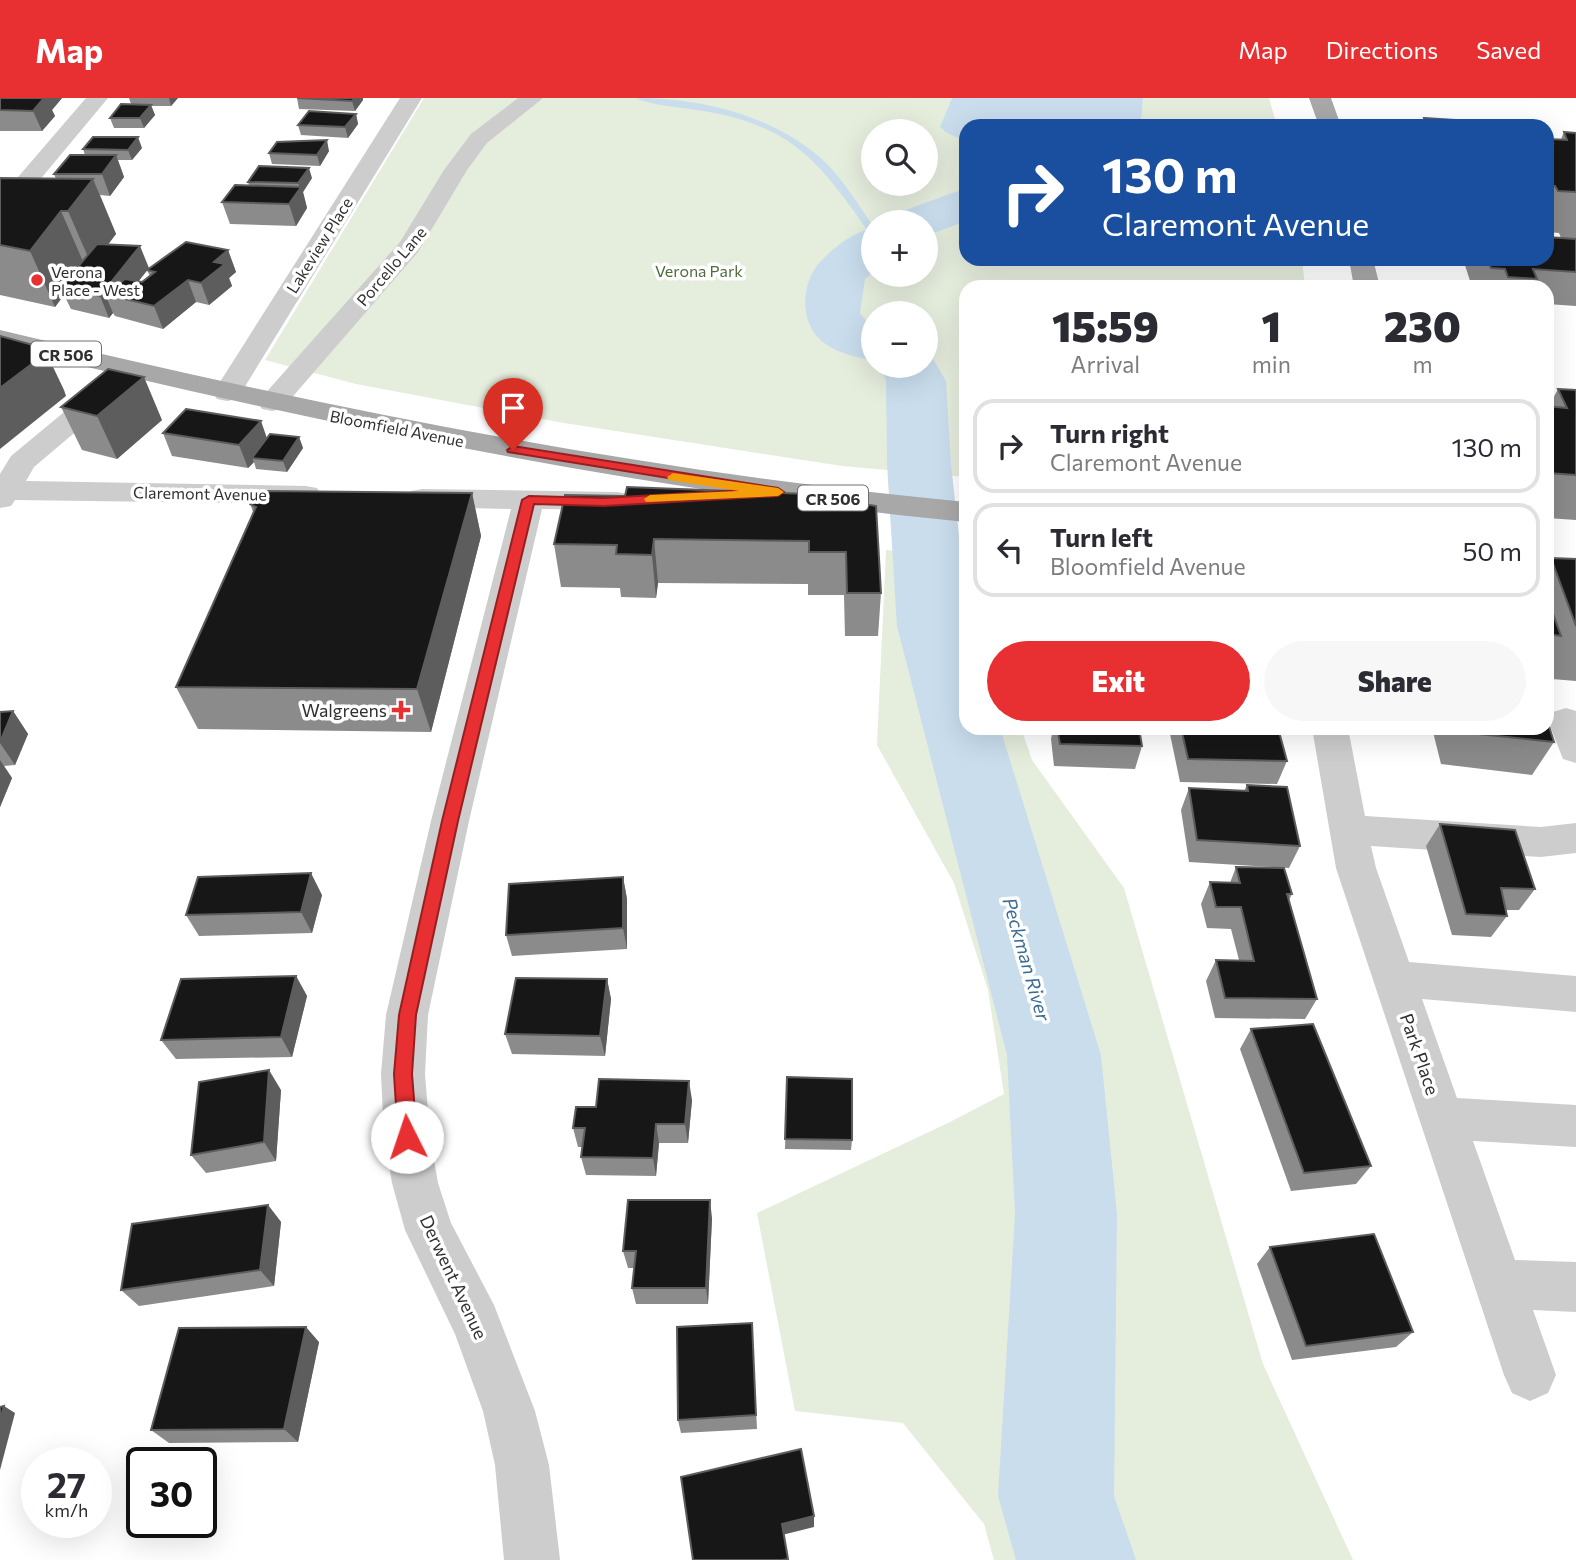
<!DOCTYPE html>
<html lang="en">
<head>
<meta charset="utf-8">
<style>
  body { margin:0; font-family:Commissioner,sans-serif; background:#f7f7f7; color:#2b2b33; height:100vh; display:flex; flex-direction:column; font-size:26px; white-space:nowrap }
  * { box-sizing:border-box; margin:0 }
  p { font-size:23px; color:#7c7c81 }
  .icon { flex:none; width:38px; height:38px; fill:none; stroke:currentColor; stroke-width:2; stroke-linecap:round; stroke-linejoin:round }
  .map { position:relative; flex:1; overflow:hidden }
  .details { position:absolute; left:959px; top:182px; width:595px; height:455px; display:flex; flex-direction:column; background:#fff; border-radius:21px; box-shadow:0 7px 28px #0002 }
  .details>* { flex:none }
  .hud { position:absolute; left:959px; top:21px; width:595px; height:147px; border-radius:21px; box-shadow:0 7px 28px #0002; background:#1a4fa0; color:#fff; overflow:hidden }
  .buttons { position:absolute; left:861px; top:21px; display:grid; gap:14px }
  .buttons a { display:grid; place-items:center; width:77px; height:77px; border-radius:50%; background:#fff; box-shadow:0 7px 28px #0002; font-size:35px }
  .speed { position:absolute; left:21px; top:1349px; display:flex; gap:14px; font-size:35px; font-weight:700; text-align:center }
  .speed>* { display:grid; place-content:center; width:91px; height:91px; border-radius:50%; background:#fff; box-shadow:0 7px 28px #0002; line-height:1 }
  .speed small { font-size:18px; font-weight:400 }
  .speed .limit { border:4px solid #111; border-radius:10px; background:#fff; color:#111 }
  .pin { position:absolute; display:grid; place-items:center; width:60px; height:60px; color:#fff; margin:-72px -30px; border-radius:50% 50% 50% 0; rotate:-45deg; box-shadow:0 0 7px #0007 }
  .pin .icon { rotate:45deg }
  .me { position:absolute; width:77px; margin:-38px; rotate:356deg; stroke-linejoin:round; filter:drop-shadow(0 0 5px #0008) }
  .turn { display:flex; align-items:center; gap:24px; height:147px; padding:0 28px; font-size:32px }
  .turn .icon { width:91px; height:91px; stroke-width:2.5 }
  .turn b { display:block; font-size:49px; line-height:60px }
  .eta { display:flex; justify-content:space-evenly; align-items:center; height:119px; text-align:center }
  .eta b { font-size:42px; font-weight:800; line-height:49px }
  .primary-button { display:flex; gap:14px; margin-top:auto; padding:14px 28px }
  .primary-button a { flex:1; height:80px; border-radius:42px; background:#e83032; color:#fff; font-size:28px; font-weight:800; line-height:80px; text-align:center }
  .primary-button a+a { background:#f7f7f7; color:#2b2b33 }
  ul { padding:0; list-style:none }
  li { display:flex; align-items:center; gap:21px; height:94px; margin:0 14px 10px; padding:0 14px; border:4px solid #e1e1e2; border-radius:21px }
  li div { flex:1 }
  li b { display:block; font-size:26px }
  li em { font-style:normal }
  header { display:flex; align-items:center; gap:42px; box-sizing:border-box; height:98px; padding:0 35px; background:#e83032; color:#fff }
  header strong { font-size:33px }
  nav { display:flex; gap:38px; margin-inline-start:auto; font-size:24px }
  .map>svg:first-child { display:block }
  .green { fill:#e5eddd; fill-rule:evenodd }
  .water { fill:#c9dded }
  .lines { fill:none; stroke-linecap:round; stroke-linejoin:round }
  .stream { fill:#c9dded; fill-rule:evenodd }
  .river { fill:#c9dded; fill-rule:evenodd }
  .minor { fill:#cdcdcd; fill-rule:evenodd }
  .major { fill:#a8a8a8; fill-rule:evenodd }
  .wall { fill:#8b8b8b }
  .shaded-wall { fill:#5d5d5d }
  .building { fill:#171717; stroke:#5d5d5d; stroke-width:2 }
  .route { fill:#e83032; stroke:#971f20; stroke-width:2 }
  .slow { fill:#f59e0b }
  .poi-dot { fill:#e83032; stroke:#fff; stroke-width:2.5 }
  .labels { text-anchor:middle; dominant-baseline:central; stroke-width:7; stroke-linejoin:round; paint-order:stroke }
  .far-street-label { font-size:16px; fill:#303030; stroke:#fff }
  .far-park-label { font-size:16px; fill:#4f6c3c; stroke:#fff }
  .far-poi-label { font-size:16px; fill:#303030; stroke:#fff; text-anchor:start }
  .shield { fill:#fff; stroke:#6e6e6e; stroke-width:2 }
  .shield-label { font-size:16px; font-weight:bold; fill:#303030 }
  .poi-label { font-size:18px; fill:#303030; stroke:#fff; text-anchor:end }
  .street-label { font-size:18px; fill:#303030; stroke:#fff }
  .water-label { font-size:19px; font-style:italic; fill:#3c6c94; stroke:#fff }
</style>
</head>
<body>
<header>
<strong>Map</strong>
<nav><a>Map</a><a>Directions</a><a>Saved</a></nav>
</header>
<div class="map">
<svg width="1576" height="1462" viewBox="0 0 1576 1462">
  <rect width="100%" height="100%" fill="#fff"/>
  <g class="green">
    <path d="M424,0H952L941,29L966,43V161H1302L1305,189H966V379L842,368L564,325L356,286L265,262ZM873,33H926V86H873ZM873,124H926V177H873ZM873,215H926V268H873Z"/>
    <path d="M1143,0H1269L1277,28H1141Z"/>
    <path d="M886,452L966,462V630H1021L1032,662L1124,790L1263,1266L1353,1462H994L984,1426L903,1325L795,1313L757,1115L948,1025L1004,996L988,892L954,785L877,647Z"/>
  </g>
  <path class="water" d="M952,0H1143L1141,28H966V43L947,35L940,29Z"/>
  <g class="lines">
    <path class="stream" d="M636,0C702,0 776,18 825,64C844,83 858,106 873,128V137L870,136C822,68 796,30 709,14C690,10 651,8 636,0Z"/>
    <g class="river">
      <path d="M966,90V123L926,138V124H895L903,113Z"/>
      <path d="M873,130V174L865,181L860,215L866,223L873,226V263C858,259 840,256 827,247C800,230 799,189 819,165C834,149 852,135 873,130Z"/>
      <path d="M926,255L930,256L946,283L951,366L966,502V630H1000L1101,957L1117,1116L1114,1398L1136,1462H1016L998,1398L1015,1116L1007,957L897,528L887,366L886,283L880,268H926Z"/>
    </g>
    <g class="minor">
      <path d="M86,0H108L8,120L0,122V100Z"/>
      <path d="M400,0H422L241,295L237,301L227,303L217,301L213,295Z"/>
      <path d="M518,0H543L487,45L467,72L418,154L282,311L272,313L262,311L258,305L262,299L400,144L444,72L471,36Z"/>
      <path d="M108,284L118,286L122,292L118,298L34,369L26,383L306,388L317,390L321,397L317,404L306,406L15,402L11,408L0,410V376L11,358L98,286Z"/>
      <path d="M422,391L617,394L628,396L632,403L628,410L617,412L542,411L469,723L428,917L425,976L430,1039L438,1085L451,1125L494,1207L535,1313L549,1367L560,1462H504L495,1367L483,1313L455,1236L405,1132L392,1085L384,1039L381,976L386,917L431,723L511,411L422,409L411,407L407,400L411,393Z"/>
      <path d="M1566,610L1576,613V665L1563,661L1548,623L1553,614Z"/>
      <path d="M1312,630H1348L1365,718L1541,729L1576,725V755L1541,759L1371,748L1376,770L1409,864L1576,878V914L1422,901L1457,1000L1576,1007V1049L1473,1043L1515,1162L1576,1164V1214L1533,1212L1556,1277L1548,1295L1530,1303L1512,1295L1504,1277L1336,770Z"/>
    </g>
    <g class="major">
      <path d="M1309,0H1331L1341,28H1319Z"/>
      <path d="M1349,161H1373L1380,189H1354Z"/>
      <path d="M0,232C321,309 637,373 966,404V424C639,392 319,326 0,248Z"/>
    </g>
  </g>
  <g class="wall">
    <path d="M0,0H62L52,12L55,18L42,33H0Z"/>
    <path d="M129,0H178L171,8H151L155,17L144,30H114L110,20L131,6Z"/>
    <path d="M297,0L363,2L355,13L299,11Z"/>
    <path d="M356,16L358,26L348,40L301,37L298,27Z"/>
    <path d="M1424,20L1519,28H1421Z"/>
    <path d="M1564,34L1576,35V208L1547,206V189H1472L1463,161H1547L1561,140L1559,135L1547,134V45H1549L1551,41H1561Z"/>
    <path d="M142,50L132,62H118L124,79L110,98L100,97L116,136L108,146L149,170L138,184H142L150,178L147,172L228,152L236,174L229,180L232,188L209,207L196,204L163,231L115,218L113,215L109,220L71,211L64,197L55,209L0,197V80L56,81L54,76L85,57L83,51Z"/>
    <path d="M329,53L320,68L272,66L269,55Z"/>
    <path d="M312,80L303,94L307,110L296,128L230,126L222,104L249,87L248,84Z"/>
    <path d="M1558,291L1576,292V422L1547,420V308H1549Z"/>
    <path d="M61,309L162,322L117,361L82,352Z"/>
    <path d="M163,335L267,339H299L303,350L287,374L256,371L254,364L248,370L172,358Z"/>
    <path d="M472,395L481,438L431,634L198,631L176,589L253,414L249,402Z"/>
    <path d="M809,396L881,495L878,538H845L844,497H808V486L658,485L656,500L621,499L620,490L561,489L554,446L625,398Z"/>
    <path d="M1551,460L1576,461V583L1552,581L1547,565V467Z"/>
    <path d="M13,613L28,636L15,667L4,668L12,680L0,709V614Z"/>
    <path d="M1053,630H1139L1142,648L1135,671L1054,668L1051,641Z"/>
    <path d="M1172,630H1278L1287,663L1277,686L1180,684L1170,636Z"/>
    <path d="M1432,630H1547L1554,644L1532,677L1441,666Z"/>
    <path d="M1247,687L1300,748L1289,770L1189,764L1181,712L1189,690L1244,693Z"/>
    <path d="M1440,726L1535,791L1519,812H1506L1507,818L1491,839L1452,837L1426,748Z"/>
    <path d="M1236,769L1292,796L1289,802L1317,901L1305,921L1215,920L1206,883L1216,862H1239L1231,831L1207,830L1201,806L1210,784L1230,785Z"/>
    <path d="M623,779L627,801V851L512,858L506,837Z"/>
    <path d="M322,797L312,835L199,838L186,817Z"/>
    <path d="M296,878L307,898L292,959L176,961L161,942Z"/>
    <path d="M607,881L611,901L605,958L512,956L505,936Z"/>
    <path d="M1251,931L1371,1068L1356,1086L1291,1093L1240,951Z"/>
    <path d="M787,979L852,1042L851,1052L785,1051Z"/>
    <path d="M281,992L276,1063L206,1075L191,1057Z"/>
    <path d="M692,1002L688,1045H659L656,1078L586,1077L581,1059L582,1049H578L573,1030L596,1009Z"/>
    <path d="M268,1107L281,1124L274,1188L139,1208L121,1192Z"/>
    <path d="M712,1120L708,1206H636L632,1190L634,1170H628L623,1153Z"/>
    <path d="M1270,1149L1413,1234L1396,1249L1292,1262L1257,1166Z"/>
    <path d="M752,1225L757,1331L681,1335L678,1322Z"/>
    <path d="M319,1244L298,1344L169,1345L151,1332Z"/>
  </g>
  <g class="shaded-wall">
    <path d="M44,0H62L52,12L55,18L42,33L33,13Z"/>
    <path d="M169,0H178L171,8Z"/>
    <path d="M355,0H363V2L355,13L352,3Z"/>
    <path d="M151,7L155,17L144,30L140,20Z"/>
    <path d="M356,16L358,26L348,40L345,29Z"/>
    <path d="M138,39L142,50L132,62L128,52Z"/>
    <path d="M327,42L329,53L320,68L317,57Z"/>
    <path d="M116,57L124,79L110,98L102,76Z"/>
    <path d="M309,70L312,80L303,94L307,110L296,128L289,106L300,90L298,85Z"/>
    <path d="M93,81L116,136L92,168L68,113Z"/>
    <path d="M61,113L85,168L61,189L64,197L55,209L30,153Z"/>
    <path d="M140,148L149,170L124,201L105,196L113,215L109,220L100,198Z"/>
    <path d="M228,152L236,174L229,180L232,188L209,207L201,185L214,164Z"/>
    <path d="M188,182L196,204L163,231L154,208Z"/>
    <path d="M44,250L64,292L66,298L0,351V290Z"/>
    <path d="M144,279L162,322L117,361L97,318Z"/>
    <path d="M261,323L269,346L252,360L254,364L248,370L239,347Z"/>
    <path d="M299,339L303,350L287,374L283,363Z"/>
    <path d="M472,395L481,438L431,634L417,591Z"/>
    <path d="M654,441L658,485L656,500L652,457Z"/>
    <path d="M13,613L28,636L15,667L0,645Z"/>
    <path d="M0,662L12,680L0,709Z"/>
    <path d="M311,775L322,797L312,835L301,814Z"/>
    <path d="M623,779L627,801V851L623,830Z"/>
    <path d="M296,878L307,898L292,959L281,939Z"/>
    <path d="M607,881L611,901L605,958L600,938Z"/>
    <path d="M269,972L281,992L276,1063L264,1044Z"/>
    <path d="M689,983L692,1002L688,1045L685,1026Z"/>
    <path d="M656,1026L659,1045L656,1078L653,1060Z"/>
    <path d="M710,1102L712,1120L708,1206L706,1190Z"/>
    <path d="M268,1107L281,1124L274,1188L260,1172Z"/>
    <path d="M306,1229L319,1244L298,1344L284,1331Z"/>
    <path d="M4,1308L15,1315L0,1372V1322Z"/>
    <path d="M814,1418V1429L782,1437V1426Z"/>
  </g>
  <g class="building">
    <path d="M0,0H44L33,13L0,12Z"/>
    <path d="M297,0H355L352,3Z"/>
    <path d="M121,6L151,7L140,20H110Z"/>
    <path d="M309,13L356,16L345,29L298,27Z"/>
    <path d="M1424,20L1518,26L1519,28H1427Z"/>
    <path d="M1564,34L1576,35V94L1558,93L1555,88H1547V45H1553L1551,41L1567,42Z"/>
    <path d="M93,39H138L128,52L83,51Z"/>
    <path d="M327,42L317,57L269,55L277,44Z"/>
    <path d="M70,57H116L102,76H54Z"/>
    <path d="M259,68L309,70L298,85L248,84Z"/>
    <path d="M0,80L93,81L68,113H61L30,153L0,147Z"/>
    <path d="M235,87L301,89L289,106L222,104Z"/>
    <path d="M1547,139L1576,141V174L1533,171L1537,181L1508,179L1505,171L1491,170L1487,161H1547Z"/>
    <path d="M186,144L228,152L214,164L225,166L201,185L188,182L154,208L105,196L125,181L142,184L155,174L147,172Z"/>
    <path d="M97,146L140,148L100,198L61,189Z"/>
    <path d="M0,238L44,250L45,256L0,290Z"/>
    <path d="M108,271L144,279L97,318L61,309Z"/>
    <path d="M1558,291L1576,292V377L1547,375V308L1567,310Z"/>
    <path d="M186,311L261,323L239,347L163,335Z"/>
    <path d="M270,336L299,339L283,363L252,360Z"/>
    <path d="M627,389L809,396L876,408L881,495H847L846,454H809V443L654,441L652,457L616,456L617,447L554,446L565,397L625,398Z"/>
    <path d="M263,393L472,395L417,591L176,589L256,409L250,406L249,402L252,397Z"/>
    <path d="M1551,460L1576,461V528Z"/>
    <path d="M1547,499L1561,538L1547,536Z"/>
    <path d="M13,613L0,644V614Z"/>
    <path d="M1547,622L1554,644L1460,634L1459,630H1547Z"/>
    <path d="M1057,630H1139L1142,648L1060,646Z"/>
    <path d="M1181,630H1278L1287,663L1188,661Z"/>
    <path d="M1247,687L1287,689L1300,748L1197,742L1189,690L1248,693Z"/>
    <path d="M1440,726L1515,732L1535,791L1501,790L1507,818L1466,816Z"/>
    <path d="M1236,769L1284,770L1292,796H1287L1317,901L1225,900L1216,862L1254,863L1241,809H1216L1210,784L1240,785Z"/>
    <path d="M311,775L301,814L186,817L198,779Z"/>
    <path d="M623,779V830L506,837L509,786Z"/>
    <path d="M296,878L281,939L161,942L181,881Z"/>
    <path d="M516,880L607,881L600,938L505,936Z"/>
    <path d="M1313,926L1371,1068L1304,1075L1251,931Z"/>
    <path d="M269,972L264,1044L191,1057L199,984Z"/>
    <path d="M787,979L852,981V1042L785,1041Z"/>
    <path d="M599,981L689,983L685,1026H656L653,1060L581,1059L585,1030H573L576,1009H596Z"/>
    <path d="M628,1102H710L706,1190H632L636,1153H623Z"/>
    <path d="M268,1107L260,1172L121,1192L132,1126Z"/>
    <path d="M1374,1136L1413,1234L1306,1248L1270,1149Z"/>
    <path d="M752,1225L756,1317L678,1322L677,1229Z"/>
    <path d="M306,1229L284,1331L151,1332L179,1230Z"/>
    <path d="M4,1308L0,1322V1309Z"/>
    <path d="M801,1351L814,1418L782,1426L788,1461L782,1462H693L681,1379Z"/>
  </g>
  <path class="route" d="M513,348L778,390L784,394L778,398L604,408L534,406L458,723L416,917L412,976L417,1039L414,1046L407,1048L400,1046L398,1039L394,976L399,917L442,723L522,402L529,398L604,400L742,392L508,354L507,352Z"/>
  <path class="slow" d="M673,375L778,390L784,394L778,398L646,404L644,401L650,397L739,393L669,382L667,379Z"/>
  <g class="poi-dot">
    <circle cx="37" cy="182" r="7"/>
    <path d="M397.5 601.5h7v7h7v7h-7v7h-7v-7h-7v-7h7z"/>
  </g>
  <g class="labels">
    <g class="far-street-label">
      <text transform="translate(319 147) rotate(-58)">Lakeview Place</text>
      <text transform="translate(391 168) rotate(-50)">Porcello Lane</text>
      <text transform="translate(397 330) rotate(11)">Bloomfield Avenue</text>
      <text transform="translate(200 395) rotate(1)">Claremont Avenue</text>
    </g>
    <g class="far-park-label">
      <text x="699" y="172">Verona Park</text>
    </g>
    <g class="far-poi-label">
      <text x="51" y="173">Verona<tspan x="51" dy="18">Place - West</tspan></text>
    </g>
    <g class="shield">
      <rect x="31" y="243.5" width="70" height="25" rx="5"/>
      <rect x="798" y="387.5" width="70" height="25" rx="5"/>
    </g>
    <g class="shield-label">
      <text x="66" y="256">CR 506</text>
      <text x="833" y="400">CR 506</text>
    </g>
    <g class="poi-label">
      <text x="387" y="612">Walgreens</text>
    </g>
    <g class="street-label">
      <text transform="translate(1420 956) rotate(71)">Park Place</text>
      <text transform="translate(454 1179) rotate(65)">Derwent Avenue</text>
    </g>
    <g class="water-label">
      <text transform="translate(1027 861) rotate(74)">Peckman River</text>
    </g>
  </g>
</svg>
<div class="buttons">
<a><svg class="icon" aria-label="search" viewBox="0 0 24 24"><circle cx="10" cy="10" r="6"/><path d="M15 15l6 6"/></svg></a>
<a>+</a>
<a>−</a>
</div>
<div class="speed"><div>27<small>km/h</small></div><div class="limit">30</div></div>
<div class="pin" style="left:513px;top:352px;background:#d93025"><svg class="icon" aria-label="arrive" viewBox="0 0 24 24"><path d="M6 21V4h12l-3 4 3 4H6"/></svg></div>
<svg class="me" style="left:407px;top:1039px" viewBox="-20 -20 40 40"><circle r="19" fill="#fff"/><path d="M0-13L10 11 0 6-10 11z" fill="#e83032"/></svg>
<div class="hud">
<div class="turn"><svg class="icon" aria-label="right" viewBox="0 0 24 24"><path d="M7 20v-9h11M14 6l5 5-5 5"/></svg><div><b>130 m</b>Claremont Avenue</div></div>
</div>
<section class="details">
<div class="eta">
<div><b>15:59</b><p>Arrival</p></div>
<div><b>1</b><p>min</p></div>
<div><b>230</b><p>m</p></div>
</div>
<ul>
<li><svg class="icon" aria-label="right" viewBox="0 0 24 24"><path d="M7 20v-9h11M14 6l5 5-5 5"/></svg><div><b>Turn right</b><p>Claremont Avenue</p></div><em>130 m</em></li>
<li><svg class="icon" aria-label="left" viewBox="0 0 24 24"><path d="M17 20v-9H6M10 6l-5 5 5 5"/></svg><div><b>Turn left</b><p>Bloomfield Avenue</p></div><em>50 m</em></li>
</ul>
<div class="primary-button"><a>Exit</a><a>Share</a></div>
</section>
</div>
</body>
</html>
